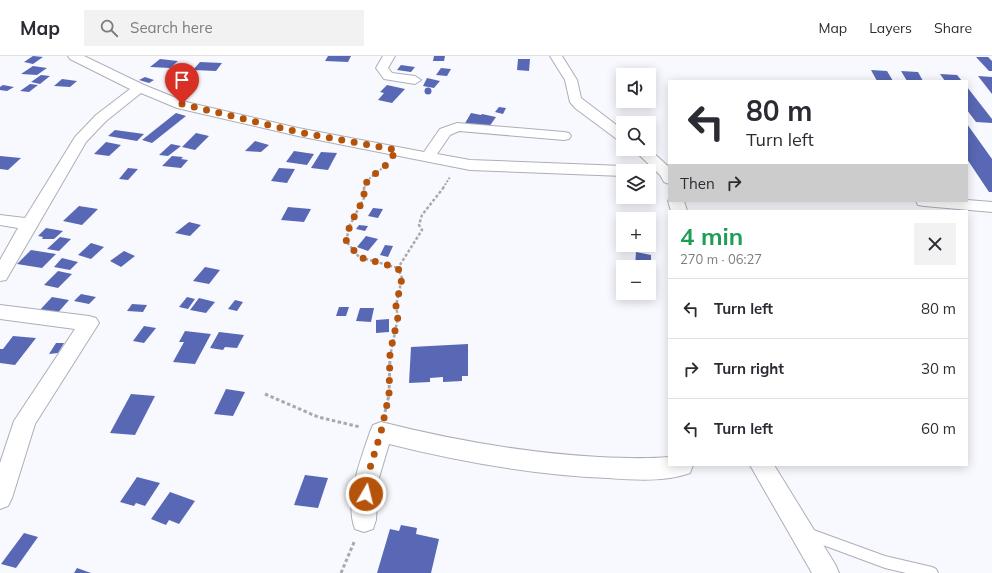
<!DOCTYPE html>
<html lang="en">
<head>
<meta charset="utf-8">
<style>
  body { margin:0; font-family:Mulish,sans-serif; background:#f2f2f3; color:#2b2b33; height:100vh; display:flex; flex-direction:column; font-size:15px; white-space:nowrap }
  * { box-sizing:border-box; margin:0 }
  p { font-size:13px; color:#7c7c81 }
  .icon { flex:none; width:22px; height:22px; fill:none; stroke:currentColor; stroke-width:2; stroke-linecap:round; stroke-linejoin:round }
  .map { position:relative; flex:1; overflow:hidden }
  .side { position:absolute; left:668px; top:154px; width:300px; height:256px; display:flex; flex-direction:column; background:#fff; border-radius:0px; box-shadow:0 2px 10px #0003 }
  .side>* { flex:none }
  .guide { position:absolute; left:668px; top:24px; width:300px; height:122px; border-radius:0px; box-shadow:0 2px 10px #0003; background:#fff; color:#2b2b33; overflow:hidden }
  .controls { position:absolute; left:616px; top:12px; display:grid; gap:8px }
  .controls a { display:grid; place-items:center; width:40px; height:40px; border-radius:0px; background:#fff; box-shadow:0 2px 10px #0003; font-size:20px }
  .pin { position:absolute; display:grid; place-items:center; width:34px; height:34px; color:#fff; margin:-41px -17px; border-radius:50% 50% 50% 0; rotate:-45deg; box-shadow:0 0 4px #0007 }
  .pin .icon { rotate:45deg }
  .me { position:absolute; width:44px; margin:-22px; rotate:8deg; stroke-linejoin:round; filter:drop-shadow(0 0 3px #0008) }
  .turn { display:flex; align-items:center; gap:14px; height:84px; padding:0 12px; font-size:18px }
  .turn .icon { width:52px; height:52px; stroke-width:2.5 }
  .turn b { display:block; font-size:28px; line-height:34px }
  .then { display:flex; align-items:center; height:38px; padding:0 12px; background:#0003; gap:8px; font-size:15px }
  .round { display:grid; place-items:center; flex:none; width:42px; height:42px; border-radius:0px; background:#f2f2f3 }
  .head { display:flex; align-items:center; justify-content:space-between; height:68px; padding:0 12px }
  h1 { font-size:24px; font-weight:700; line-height:30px; color:#1e9e55 }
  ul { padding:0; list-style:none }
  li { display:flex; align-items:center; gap:12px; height:60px; padding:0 12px; border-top:1px solid #e1e1e2 }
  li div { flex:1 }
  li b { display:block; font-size:15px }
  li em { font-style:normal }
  header { display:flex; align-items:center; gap:24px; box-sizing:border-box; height:56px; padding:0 20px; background:#fff; border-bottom:1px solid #e1e1e2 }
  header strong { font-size:19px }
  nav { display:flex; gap:22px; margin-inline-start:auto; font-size:14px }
  .search { width:280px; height:36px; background:#f2f2f3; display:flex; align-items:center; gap:10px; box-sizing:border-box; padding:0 14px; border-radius:0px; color:#7c7c81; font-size:15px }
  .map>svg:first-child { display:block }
  .building { fill:#5968b5 }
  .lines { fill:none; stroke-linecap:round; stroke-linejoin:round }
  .lane-casing { stroke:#acafb9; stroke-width:2 }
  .street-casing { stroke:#acafb9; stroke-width:2 }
  .path-far2 { stroke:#a9aaaf; stroke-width:2; stroke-dasharray:2 1.5; stroke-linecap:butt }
  .path-far1 { stroke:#a9aaaf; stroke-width:2.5; stroke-dasharray:3 2; stroke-linecap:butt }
  .path { stroke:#a9aaaf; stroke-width:3; stroke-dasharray:3.5 2.5; stroke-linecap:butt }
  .lane { fill:#fff; fill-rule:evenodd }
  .street { fill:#fff; fill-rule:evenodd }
  .route { stroke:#b45309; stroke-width:7; stroke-dasharray:0 12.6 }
</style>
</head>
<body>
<header>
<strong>Map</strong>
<div class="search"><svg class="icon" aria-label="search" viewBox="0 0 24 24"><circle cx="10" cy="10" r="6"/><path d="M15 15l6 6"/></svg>Search here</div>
<nav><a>Map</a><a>Layers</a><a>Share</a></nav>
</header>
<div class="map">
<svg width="992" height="517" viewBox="0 0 992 517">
  <rect width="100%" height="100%" fill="#f8f9fe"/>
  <g class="building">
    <path d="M33,0L43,1L33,8L24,6Z"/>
    <path d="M328,0H351L348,6L325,5Z"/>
    <path d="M434,0H445L444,5H433Z"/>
    <path d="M976,1H988L992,5V15H989Z"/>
    <path d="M160,3L178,5L170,12L150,11Z"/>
    <path d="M518,3H530L529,15L517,14Z"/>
    <path d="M200,6L222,7L216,15L193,14Z"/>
    <path d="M401,9L415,11L411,16L397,14Z"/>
    <path d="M33,10L47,12L37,19L21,18Z"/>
    <path d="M441,12L451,13L447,20L436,19Z"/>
    <path d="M871,14L887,15L893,25H877Z"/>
    <path d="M901,15L918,16L923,25H907Z"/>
    <path d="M940,18L957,19L962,25H945Z"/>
    <path d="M41,19L50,20L40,28L31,26Z"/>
    <path d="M978,20L992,21V38Z"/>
    <path d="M145,21L154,24L149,27L139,24Z"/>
    <path d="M427,22L440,25L434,32L423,30Z"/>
    <path d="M62,23L77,25L70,31L54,30Z"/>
    <path d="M30,28L38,29L29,36L20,35Z"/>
    <path d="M3,29L14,31L7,35L0,34V31Z"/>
    <path d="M387,29L405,33L392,47L378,44L384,37L380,36Z"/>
    <path d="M967,31L992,63V67L976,66L967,54Z"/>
    <circle cx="428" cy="35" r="3.5"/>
    <path d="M499,51L506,52L503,58L495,56Z"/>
    <path d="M176,57L186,60L152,87L142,84Z"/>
    <path d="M471,57L481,59L482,58L496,61L489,71L464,69Z"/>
    <path d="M967,68L992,103V136H989L967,103Z"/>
    <path d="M115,74L144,78L137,85L108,80Z"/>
    <path d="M196,77L209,80L195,94L182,91Z"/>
    <path d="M255,85L269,89L261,96L245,95Z"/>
    <path d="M106,86L121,89L109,100L94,98Z"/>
    <path d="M171,88L181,90L168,100L159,99Z"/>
    <path d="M294,95L314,98L307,109L286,106Z"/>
    <path d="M321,96L337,97L328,114L311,112Z"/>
    <path d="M0,100L21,102L8,114L0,113Z"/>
    <path d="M172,100L183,101L181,103L188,104L181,112L162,110Z"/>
    <path d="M128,112L138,113L128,124L119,123Z"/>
    <path d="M279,112L295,113L287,127L271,125Z"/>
    <path d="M79,150L98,153L82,169L63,165Z"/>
    <path d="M288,151L311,153L304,166L281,164Z"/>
    <path d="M373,152L383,153L378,162L368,160Z"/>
    <path d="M189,166L201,169L190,180L175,177Z"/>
    <path d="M359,169L368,170L365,175L356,173Z"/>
    <path d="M46,172L63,175L54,183H42L43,181L38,180Z"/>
    <path d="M366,180L378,183L368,195L357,191Z"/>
    <path d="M60,181L71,183L59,195L47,193Z"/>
    <path d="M91,187L104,191L91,203L78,199Z"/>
    <path d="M385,189L393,190L388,201L380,199Z"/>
    <path d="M31,194L56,198L42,212L17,208Z"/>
    <path d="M124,195L135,200L121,211L110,205Z"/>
    <path d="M636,196L651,199V205H654L653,214L649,213V211H635Z"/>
    <path d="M62,202L78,206L70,214L54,211Z"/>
    <path d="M205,211L220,214L209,228L193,225Z"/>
    <path d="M58,215L72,218L58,232L44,229Z"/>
    <path d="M630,237H649V242L630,240Z"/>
    <path d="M81,238L96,241L89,248L74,245Z"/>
    <path d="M52,241L69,244L55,260L38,256Z"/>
    <path d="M187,241L195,243L188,253L179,251Z"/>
    <path d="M199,242L215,246L206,257L190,254Z"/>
    <path d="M235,244L243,246L237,255L228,253Z"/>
    <path d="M132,248L147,249L143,256L127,255Z"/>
    <path d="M339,251H349L346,260H336Z"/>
    <path d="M360,252H374L371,266L356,265Z"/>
    <path d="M389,263V276L376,277V264Z"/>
    <path d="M144,270L156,272L144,287L133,285Z"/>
    <path d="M185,275L211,278L195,308L173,306L184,286H179Z"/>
    <path d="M219,276L244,279L237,292L225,291L223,294L210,292Z"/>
    <path d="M13,280L36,282L15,309L0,307V293H3Z"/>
    <path d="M56,287H64L58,297L49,298Z"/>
    <path d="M468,288V320H462V325L443,326V321L430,322V326L409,327L411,291Z"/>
    <path d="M226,333L245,336L233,360L214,358Z"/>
    <path d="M131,338L155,340L135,379L110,377Z"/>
    <path d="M305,419L328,422L318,452L294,449Z"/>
    <path d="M137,421L160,427L145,450L136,447L134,450L120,446Z"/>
    <path d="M170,436L195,445L179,468L169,464L166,469L151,463Z"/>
    <path d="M401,469L417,472L416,478L439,483L431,517H377L390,473L399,475Z"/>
    <path d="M24,477L38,481L16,512L1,508Z"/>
    <path d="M77,512L91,517H74Z"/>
  </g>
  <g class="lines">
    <defs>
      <path id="lane" d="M808,472L885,500L932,511L936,513L938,517H906L885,512L804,482L802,478L804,474Z"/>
      <g id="street">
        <path d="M68,0H84L144,29L186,46L298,72L424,96L440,73L457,67L564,76L569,77L571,80L569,83L564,84L459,75L450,79L437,98L470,104L623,110L628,112L631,115H623V120L470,114L298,80L177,52L141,37L106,65L86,86L6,224L0,225V204L18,172L0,169V159L25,162L75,81L96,59L130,33L70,3Z"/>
        <path d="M383,0H395L388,12L392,17L415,20L421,24L415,28L384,23L376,12Z"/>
        <path d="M550,0H562L577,24L581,42L623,74V85L618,84L575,52L570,46L565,24Z"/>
        <path d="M633,93H649L669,111V128L664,126L660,119Z"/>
        <path d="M669,143V145H684L687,155H671L668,145Z"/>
        <path d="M967,144L992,146V156L924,150L918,149L916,145H967Z"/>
        <path d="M0,249L89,260L96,262L99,267L35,368L12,442L8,450L0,453V407L14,365L75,273L0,263Z"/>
        <path d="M381,366C453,384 525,397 599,401C622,402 646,403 669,401V409H693L690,417C665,426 635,424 608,422C534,419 461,406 389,388L378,425L376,464L373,473L364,476L355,473C344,445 361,403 370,376L373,369Z"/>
        <path d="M750,409H774L835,508L839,517H812Z"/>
      </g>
    </defs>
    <use href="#lane" class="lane-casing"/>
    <use href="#street" class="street-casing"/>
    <g class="path-far2">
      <path d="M364,132L370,122L386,109"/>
      <path d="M443,132L450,121"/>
    </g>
    <g class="path-far1">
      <path d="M364,131V142L350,169L346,185L359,201L398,212"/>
      <path d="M390,301L398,261L396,250L402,222L398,212L422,174L419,169L422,159L444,131"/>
    </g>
    <g class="path">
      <path d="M265,338L318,361L360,371"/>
      <path d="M385,356L389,339L390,300"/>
      <path d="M341,517L355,484"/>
    </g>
    <use href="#lane" class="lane"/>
    <use href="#street" class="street"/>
  </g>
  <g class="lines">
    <path class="route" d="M182,48L298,76L397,94L386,109L370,122L364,130V142L350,169L346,184L359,201L398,212L402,222L396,250L398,261L390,297L389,339L381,376L366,425V438"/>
  </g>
</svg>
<div class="controls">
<a><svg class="icon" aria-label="sound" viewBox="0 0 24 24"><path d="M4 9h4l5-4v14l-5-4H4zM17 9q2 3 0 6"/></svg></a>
<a><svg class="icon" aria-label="search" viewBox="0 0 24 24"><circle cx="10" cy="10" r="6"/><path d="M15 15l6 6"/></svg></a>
<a><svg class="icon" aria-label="layers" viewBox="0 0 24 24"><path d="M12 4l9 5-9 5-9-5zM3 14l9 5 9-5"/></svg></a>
<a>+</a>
<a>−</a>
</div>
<div class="pin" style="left:182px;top:48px;background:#d93025"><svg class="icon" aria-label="arrive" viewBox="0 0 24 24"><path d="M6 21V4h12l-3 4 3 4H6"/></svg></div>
<svg class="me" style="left:366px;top:438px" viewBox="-20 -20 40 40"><circle r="17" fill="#b45309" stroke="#fff" stroke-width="3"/><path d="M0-11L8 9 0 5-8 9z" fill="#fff"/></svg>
<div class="guide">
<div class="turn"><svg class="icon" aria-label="left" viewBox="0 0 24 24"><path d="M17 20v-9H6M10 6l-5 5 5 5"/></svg><div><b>80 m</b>Turn left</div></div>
<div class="then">Then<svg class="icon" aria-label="right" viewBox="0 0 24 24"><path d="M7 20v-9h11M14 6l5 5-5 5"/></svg></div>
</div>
<section class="side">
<div class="head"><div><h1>4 min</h1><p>270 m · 06:27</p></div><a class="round"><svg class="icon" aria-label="close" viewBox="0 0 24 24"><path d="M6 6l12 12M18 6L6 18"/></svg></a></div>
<ul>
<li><svg class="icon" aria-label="left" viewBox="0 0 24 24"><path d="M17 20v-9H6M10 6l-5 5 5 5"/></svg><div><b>Turn left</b></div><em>80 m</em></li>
<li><svg class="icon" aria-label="right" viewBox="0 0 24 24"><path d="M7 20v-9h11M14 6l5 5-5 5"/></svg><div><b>Turn right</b></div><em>30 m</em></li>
<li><svg class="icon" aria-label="left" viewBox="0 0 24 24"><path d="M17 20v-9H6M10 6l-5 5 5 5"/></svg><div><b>Turn left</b></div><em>60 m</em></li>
</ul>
</section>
</div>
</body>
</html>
